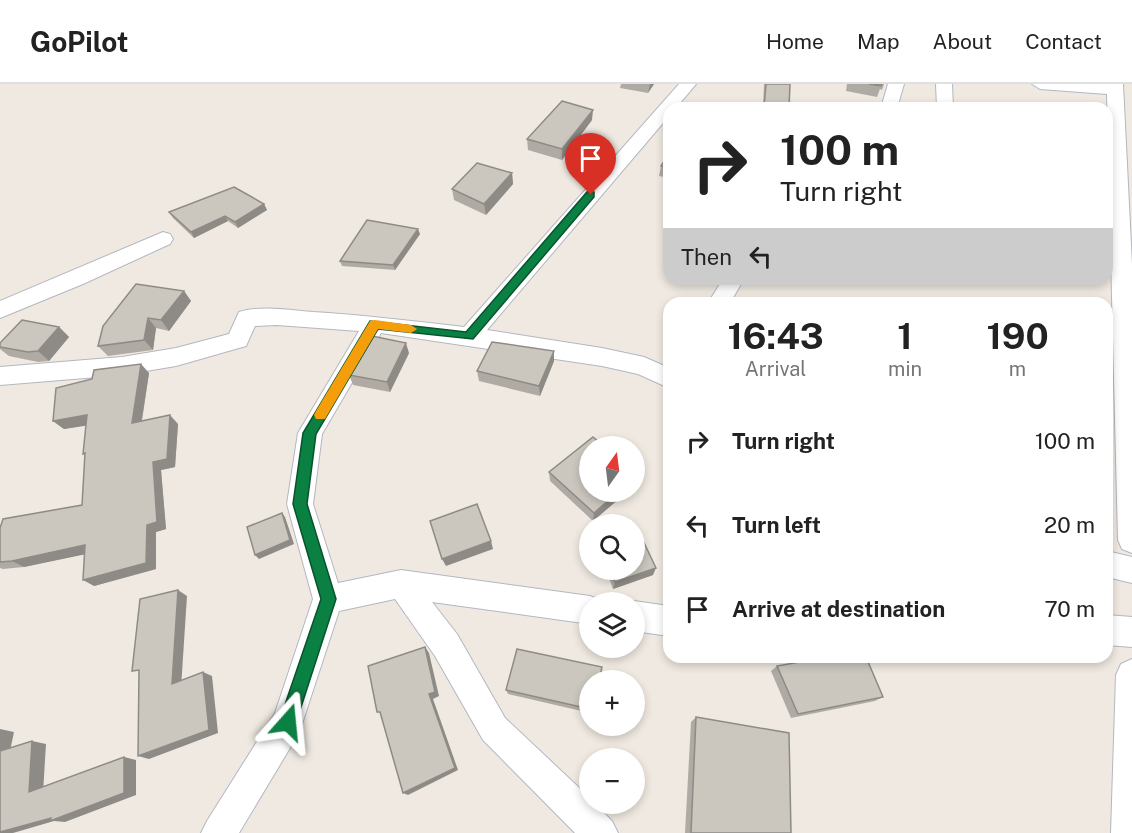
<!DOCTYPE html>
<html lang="en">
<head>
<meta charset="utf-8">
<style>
  body { margin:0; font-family:"Public Sans",sans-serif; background:#f6f6f6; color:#222; height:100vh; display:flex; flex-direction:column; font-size:22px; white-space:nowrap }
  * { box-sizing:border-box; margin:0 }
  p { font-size:20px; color:#767676 }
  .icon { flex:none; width:33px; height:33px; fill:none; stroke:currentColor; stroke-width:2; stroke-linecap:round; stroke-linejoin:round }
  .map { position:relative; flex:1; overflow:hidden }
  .side { position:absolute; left:663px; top:213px; width:450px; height:366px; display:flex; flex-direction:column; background:#fff; border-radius:18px; box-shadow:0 3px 9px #0003 }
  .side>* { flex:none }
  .top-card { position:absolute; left:663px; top:18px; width:450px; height:183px; border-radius:18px; box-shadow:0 3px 9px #0003; background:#fff; color:#222; overflow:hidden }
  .needle { width:39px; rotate:14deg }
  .fabs { position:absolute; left:579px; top:352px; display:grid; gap:12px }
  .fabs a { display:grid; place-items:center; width:66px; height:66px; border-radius:50%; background:#fff; box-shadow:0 3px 9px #0003; font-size:30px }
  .pin { position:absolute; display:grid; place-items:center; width:51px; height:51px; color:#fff; margin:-62px -26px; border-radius:50% 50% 50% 0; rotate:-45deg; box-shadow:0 0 6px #0007 }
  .pin .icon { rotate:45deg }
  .me { position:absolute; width:66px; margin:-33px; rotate:18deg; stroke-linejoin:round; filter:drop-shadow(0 0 4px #0008) }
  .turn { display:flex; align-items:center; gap:21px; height:126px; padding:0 18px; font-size:27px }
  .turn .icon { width:78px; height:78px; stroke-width:2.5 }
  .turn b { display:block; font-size:42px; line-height:51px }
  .then { display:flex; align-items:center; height:57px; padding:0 18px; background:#0003; gap:12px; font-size:22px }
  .eta { display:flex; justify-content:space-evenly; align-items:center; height:102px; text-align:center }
  .eta b { font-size:36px; font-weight:700; line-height:42px }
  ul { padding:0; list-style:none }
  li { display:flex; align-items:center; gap:18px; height:84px; padding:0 18px }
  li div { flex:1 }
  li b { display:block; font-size:22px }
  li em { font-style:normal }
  header { display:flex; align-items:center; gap:36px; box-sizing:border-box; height:84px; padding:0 30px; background:#fff; border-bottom:2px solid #e0e0e0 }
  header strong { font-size:28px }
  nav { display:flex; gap:33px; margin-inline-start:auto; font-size:21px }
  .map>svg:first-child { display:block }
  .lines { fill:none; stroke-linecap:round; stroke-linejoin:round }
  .minor-casing { stroke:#b4b7c1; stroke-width:2 }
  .minor { fill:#fff; fill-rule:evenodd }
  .wall { fill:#afaba4 }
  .shaded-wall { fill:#8e8b86 }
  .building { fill:#cbc7bf; stroke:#8e8b86; stroke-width:1.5 }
  .route { fill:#0b8043; stroke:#07532c; stroke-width:1.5 }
  .slow { fill:#f59e0b }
</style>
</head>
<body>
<header>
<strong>GoPilot</strong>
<nav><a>Home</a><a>Map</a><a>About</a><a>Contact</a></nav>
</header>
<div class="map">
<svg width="1132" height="749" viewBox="0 0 1132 749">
  <rect width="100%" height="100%" fill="#efe9e1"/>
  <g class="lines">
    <defs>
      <g id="minor">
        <path d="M679,0H696L676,24H669V32L487,246L602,264L644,273L669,284V304L638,290L602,282L381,249L322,350L313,420L338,499L401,486L590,512L600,516L602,519H590V540L432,518L457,550L505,634L590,714V720H595L612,737L618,749H575L483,656L435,572L395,515L339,527L299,649L239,749H201L207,737L275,629L313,515L287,420L298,349L359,247L277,241L255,242L246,262L176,282L122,291L0,301V283L122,273L176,264L229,250L239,228C262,221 289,226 313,228C363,231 413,237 464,243Z"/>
        <path d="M888,0H904L897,24H881Z"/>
        <path d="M936,0H952L953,24H937Z"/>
        <path d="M1032,0H1123L1132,181V469L1122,465L1118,456L1107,10L1040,5Z"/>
        <path d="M163,148L170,150L173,155L170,160L83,200L0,234V217Z"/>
        <path d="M723,195H744L730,219H708Z"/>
        <path d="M1107,467L1132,473V499L1107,493Z"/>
        <path d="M634,517L669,522V552L634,547V519H630Z"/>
        <path d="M1107,531L1132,533V563L1107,561Z"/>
        <path d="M1132,575V749H1111L1116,591L1121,580Z"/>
      </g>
    </defs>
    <use href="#minor" class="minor-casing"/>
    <use href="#minor" class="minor"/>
  </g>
  <g class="wall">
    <path d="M621,0H654L648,9L620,4Z"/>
    <path d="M764,0H790L789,24H763Z"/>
    <path d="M847,0H884L882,6L880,5L877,13L846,7Z"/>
    <path d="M592,36L562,76L528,66L527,55Z"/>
    <path d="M669,70V94L659,92L661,82Z"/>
    <path d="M512,89L513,100L486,131L454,116L452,105Z"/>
    <path d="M264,120L267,126L238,144L228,137L194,154L173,134L169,128Z"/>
    <path d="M420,150L395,186L342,182L340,177Z"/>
    <path d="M184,207L191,217L169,247L156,244L153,266L108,272L98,262Z"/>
    <path d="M59,243L69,253L49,277L38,278L9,272L0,265V259Z"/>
    <path d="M554,267V277L540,312L479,297L477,287Z"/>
    <path d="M409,269L390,308L353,301L349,291Z"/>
    <path d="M149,289L142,337L178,340L175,383L161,386L166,445L156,448V485L94,502L84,470L24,483L3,485L0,484V444L82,421L85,371L83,370L86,341L64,345L53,337Z"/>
    <path d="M549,388L590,408H627L593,437L550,397Z"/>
    <path d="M606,486H634L653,491L613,505Z"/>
    <path d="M777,582L883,613L875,617L791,634L771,587Z"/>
    <path d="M590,597V629L508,610L506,606Z"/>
    <path d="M696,633L791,749H685L691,638Z"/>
  </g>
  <g class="shaded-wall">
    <path d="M650,0H654L648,9Z"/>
    <path d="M593,26L592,36L562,76V65Z"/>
    <path d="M512,89L513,100L486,131L484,120Z"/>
    <path d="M264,120L267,126L238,144L235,138Z"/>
    <path d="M225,132L228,137L194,154L191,148Z"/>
    <path d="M418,145L420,150L395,186L393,181Z"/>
    <path d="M184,207L191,217L169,247L161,236Z"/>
    <path d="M148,234L156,244L153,266L144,256Z"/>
    <path d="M59,243L69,253L49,277L38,267Z"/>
    <path d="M406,259L409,269L390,308L387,298Z"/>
    <path d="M554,267V277L540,312L539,302Z"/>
    <path d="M141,280L149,289L140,347L132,339Z"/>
    <path d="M87,331L97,340L64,345L53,337Z"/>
    <path d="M170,331L178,340L175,383L161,386L166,445L156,448V485L94,502L83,496L147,441L153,378Z"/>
    <path d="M639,391L637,399L634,401V394Z"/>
    <path d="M618,408H627L593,437L594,429Z"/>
    <path d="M282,429L285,433L294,460L259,475L255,471Z"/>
    <path d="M491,457L493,465L446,482L442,475Z"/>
    <path d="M85,461L96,468L24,483L12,477Z"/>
    <path d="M656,484L653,491L613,505L615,498Z"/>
    <path d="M178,506L187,512L181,604L172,600Z"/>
    <path d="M425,563L429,569L439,612L433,615L458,686L408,711L403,709Z"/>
    <path d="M203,588L212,592L218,649L149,675L138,672Z"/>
    <path d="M0,645L14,648L9,672L0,670Z"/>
    <path d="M32,657L46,660L43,709L29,708Z"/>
    <path d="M124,673L136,676V711L65,738L54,737L13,749H0V748L51,734Z"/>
  </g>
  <g class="building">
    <path d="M766,0H790L789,24H770L764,23Z"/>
    <path d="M869,0H882L881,2Z"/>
    <path d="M562,17L593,26L562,65L527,55Z"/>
    <path d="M669,70V85L661,82Z"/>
    <path d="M477,79L512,89L484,120L452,105Z"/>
    <path d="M234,103L264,120L235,138L225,132L191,148L169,128Z"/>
    <path d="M367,136L418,145L393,181L340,177Z"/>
    <path d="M136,200L184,207L161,236L148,234L144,256L98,262L103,242Z"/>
    <path d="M22,236L59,243L38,267L28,268L0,263V259Z"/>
    <path d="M372,252L406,259L387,298L349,291Z"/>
    <path d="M492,258L554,267L539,302L477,287Z"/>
    <path d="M141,280L132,339L170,331L167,375L153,378L157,438L147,441L146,479L83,496L85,461L12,477L0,478V444L3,435L82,421L85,369L83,370L87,331L53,337L56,304L92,295L94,286Z"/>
    <path d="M593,353L605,363H590V408H618L594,429L549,388Z"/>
    <path d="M634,388L639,391L634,394Z"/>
    <path d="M477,420L491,457L442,475L430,437Z"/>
    <path d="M282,429L290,456L255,471L247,443Z"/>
    <path d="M638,446L656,484L615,498L610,486H634V447Z"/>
    <path d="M178,506L172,600L203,588L209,646L138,672L139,586L132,587L140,515Z"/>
    <path d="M425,563L435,608L429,610L455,684L403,709L380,628H377L368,582Z"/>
    <path d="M517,565L602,583L599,597H590V625L506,606Z"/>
    <path d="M827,573H866L883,613L798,630L777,582Z"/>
    <path d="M696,633L789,649L791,749H691Z"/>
    <path d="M32,657L29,708L124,673V709L50,737L51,734L0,748V667Z"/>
  </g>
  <path class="route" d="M591,107L594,108V113L473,255L378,245L316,350L307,420L336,515L294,645L288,647L281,645L279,638L321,515L293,420L303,349L370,237L466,248L587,108Z"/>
  <path class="slow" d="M375,236L411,241L417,245L411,249L378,245L325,335H316L314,331L316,327L370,237Z"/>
</svg>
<div class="fabs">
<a><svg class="needle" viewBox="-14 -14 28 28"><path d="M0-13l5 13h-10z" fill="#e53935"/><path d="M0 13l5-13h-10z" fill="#767676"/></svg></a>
<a><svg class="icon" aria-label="search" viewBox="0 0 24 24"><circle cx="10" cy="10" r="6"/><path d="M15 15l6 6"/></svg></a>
<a><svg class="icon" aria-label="layers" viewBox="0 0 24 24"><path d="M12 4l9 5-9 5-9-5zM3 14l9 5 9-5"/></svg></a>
<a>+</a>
<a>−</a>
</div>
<div class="pin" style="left:591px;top:111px;background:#d93025"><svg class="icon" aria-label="arrive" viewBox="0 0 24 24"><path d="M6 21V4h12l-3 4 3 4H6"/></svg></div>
<svg class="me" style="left:288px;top:638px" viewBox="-20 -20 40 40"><path d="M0-17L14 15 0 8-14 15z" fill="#0b8043" stroke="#fff" stroke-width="4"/></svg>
<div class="top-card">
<div class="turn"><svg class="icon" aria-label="right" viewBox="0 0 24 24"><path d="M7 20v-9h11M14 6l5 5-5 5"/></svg><div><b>100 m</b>Turn right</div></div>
<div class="then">Then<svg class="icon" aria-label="left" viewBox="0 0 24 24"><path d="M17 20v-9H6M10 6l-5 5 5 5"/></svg></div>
</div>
<section class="side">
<div class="eta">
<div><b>16:43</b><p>Arrival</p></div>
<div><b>1</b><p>min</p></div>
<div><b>190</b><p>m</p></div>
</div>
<ul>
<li><svg class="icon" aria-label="right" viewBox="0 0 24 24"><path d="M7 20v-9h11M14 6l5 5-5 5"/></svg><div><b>Turn right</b></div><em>100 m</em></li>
<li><svg class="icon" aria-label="left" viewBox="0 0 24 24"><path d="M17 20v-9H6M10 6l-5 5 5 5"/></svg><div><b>Turn left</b></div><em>20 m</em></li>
<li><svg class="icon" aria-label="arrive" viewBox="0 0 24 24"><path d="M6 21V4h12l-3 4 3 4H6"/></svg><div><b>Arrive at destination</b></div><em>70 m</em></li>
</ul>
</section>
</div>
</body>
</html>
